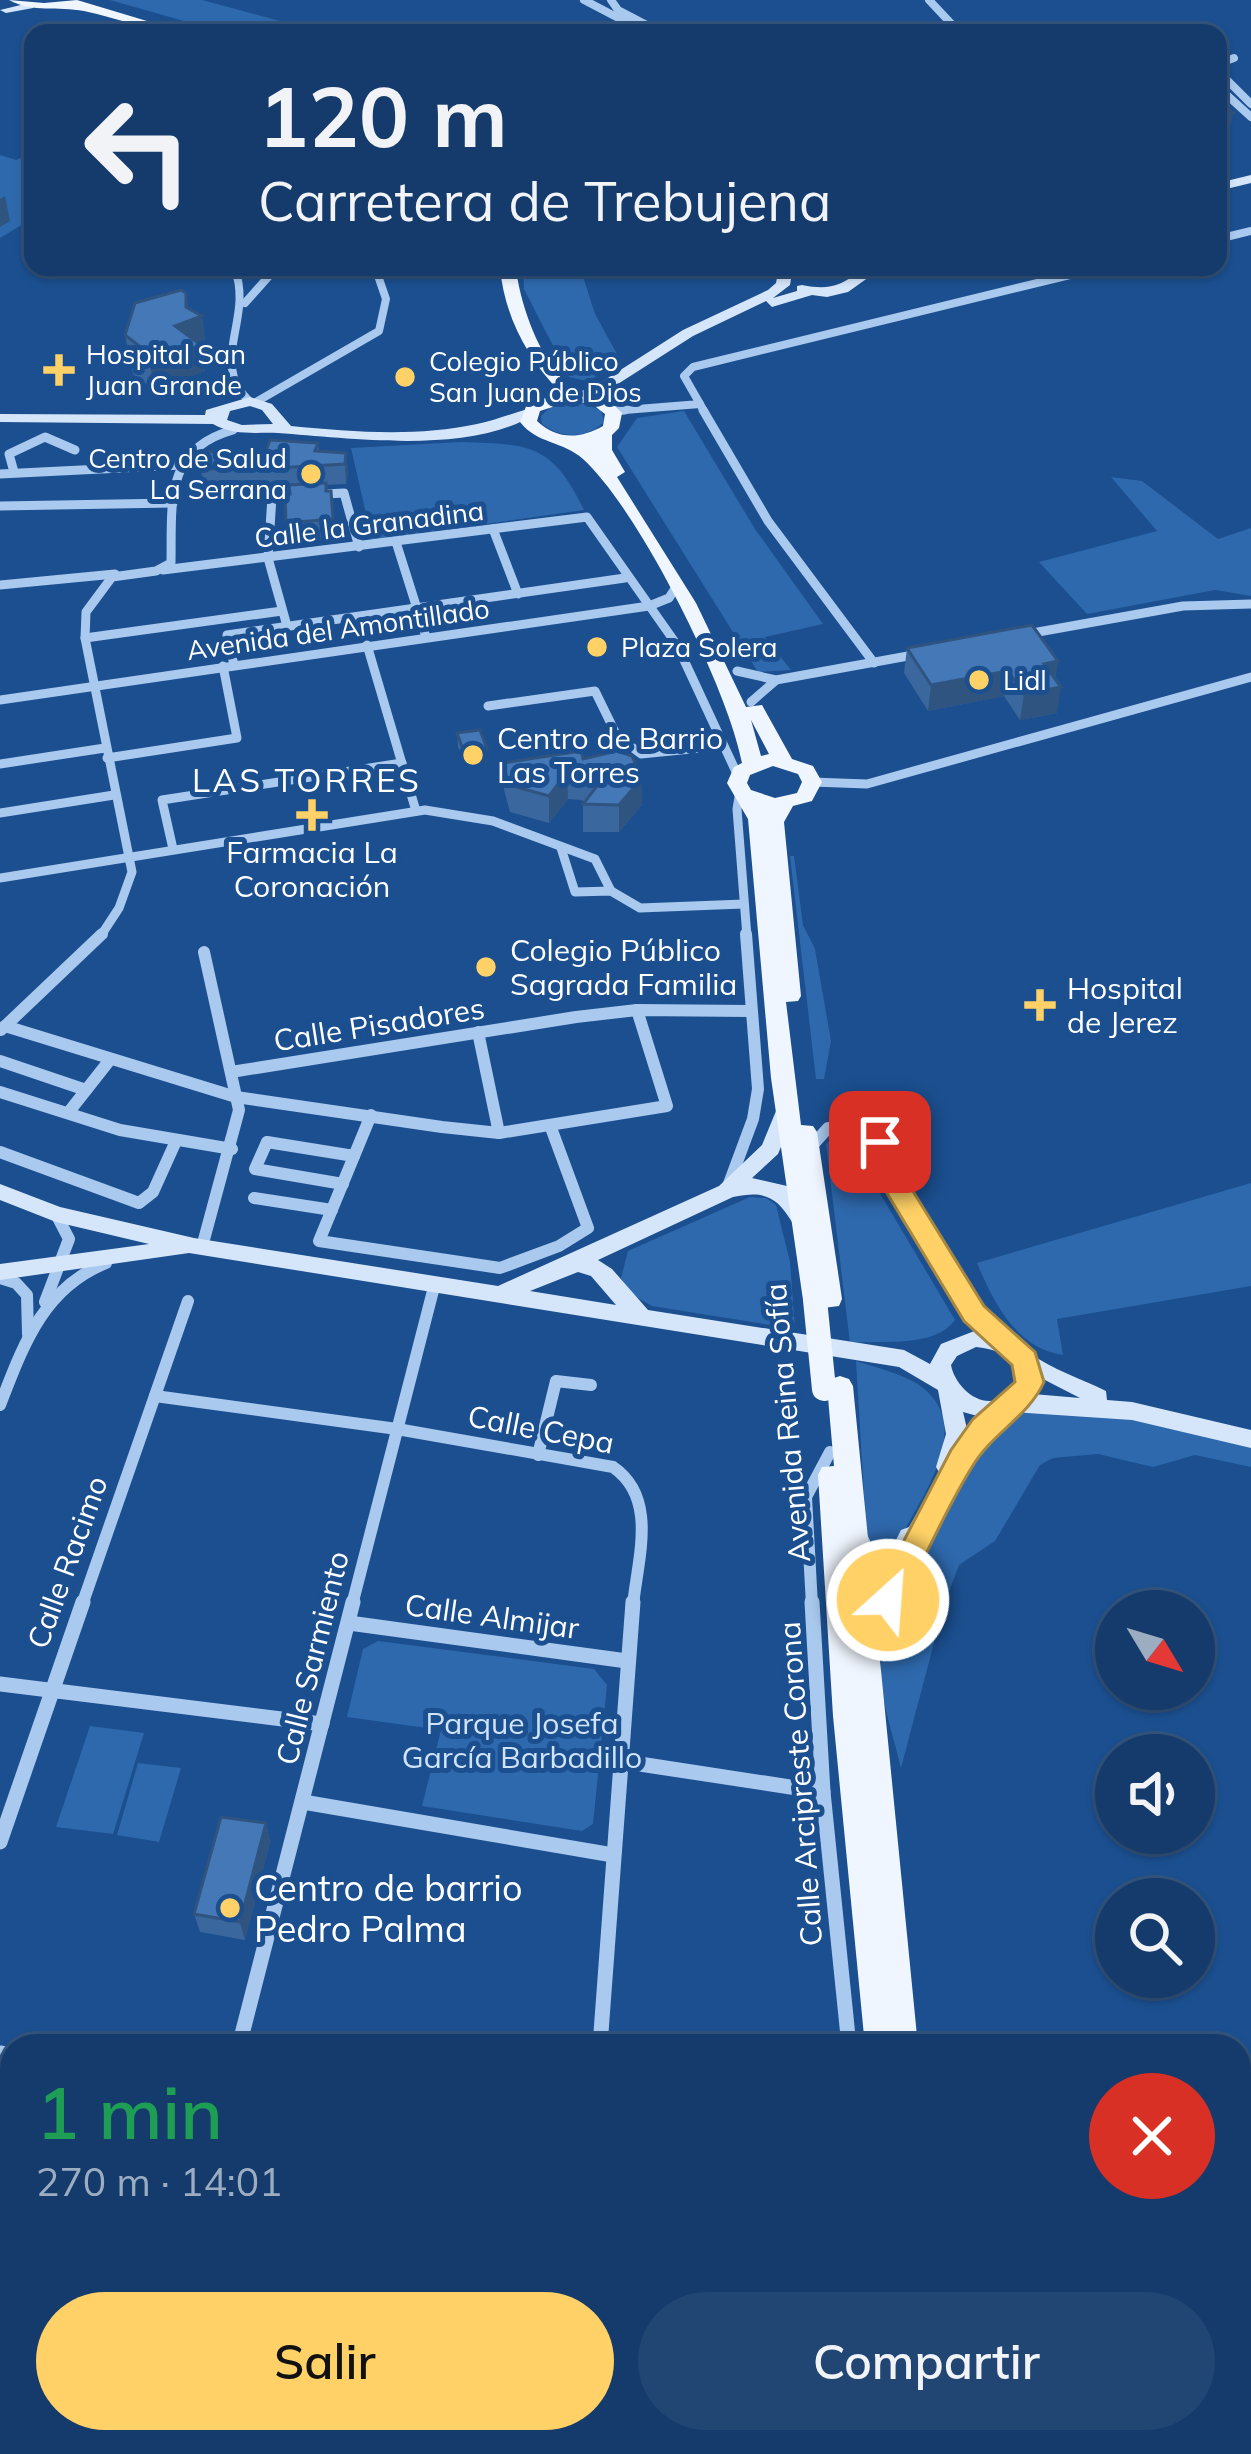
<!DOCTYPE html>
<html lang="es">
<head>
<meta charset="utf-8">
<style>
  body { margin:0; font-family:Mulish,sans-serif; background:#214673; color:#f1f3f6; height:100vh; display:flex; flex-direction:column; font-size:45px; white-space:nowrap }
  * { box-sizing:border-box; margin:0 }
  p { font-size:39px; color:#9dadc1 }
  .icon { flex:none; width:66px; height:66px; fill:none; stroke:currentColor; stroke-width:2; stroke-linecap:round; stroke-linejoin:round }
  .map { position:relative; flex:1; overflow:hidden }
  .panel { position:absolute; left:0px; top:2034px; width:1251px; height:420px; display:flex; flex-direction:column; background:#143b6b; border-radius:36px 36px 0 0; box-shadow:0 3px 9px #0004,0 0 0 3px #33557e }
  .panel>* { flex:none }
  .guide { position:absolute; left:24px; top:24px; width:1203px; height:252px; border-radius:24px; box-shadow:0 3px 9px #0004,0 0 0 3px #33557e; background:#143b6b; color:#f1f3f6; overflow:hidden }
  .needle { width:78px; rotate:128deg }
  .tools { position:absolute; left:1095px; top:1590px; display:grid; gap:24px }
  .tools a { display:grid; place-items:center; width:120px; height:120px; border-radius:50%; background:#143b6b; box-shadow:0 3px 9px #0004,0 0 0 3px #33557e; font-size:60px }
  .pin { position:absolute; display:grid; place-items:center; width:102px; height:102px; color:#fff; margin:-51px; border-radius:24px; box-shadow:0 6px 18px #0006 }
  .me { position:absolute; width:132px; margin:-66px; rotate:26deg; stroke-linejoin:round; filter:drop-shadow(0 0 9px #0008) }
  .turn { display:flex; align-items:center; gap:42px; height:252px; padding:0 36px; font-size:54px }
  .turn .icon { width:156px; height:156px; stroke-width:2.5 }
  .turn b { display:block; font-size:84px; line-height:102px }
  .round { display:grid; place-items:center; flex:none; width:126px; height:126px; border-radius:63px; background:#214673 }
  .overview { display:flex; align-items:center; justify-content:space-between; height:204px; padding:0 36px }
  h1 { font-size:72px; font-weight:600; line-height:90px; color:#1e9e55 }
  .cta { display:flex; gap:24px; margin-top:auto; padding:24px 36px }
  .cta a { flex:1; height:138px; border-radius:72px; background:#ffd166; color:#111; font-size:48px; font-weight:600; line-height:138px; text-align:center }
  .cta a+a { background:#214673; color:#f1f3f6 }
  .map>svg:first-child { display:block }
  .green { fill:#2e69ad }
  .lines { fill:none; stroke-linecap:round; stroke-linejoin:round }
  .street-far3 { stroke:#a9c9ee; stroke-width:8 }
  .street-far2 { stroke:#a9c9ee; stroke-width:9 }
  .street-far1 { stroke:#a9c9ee; stroke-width:12 }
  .street { stroke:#a9c9ee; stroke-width:15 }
  .secondary { fill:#d6e6fa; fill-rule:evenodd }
  .primary { fill:#f0f6ff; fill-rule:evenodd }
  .primary-bridge { stroke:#f0f6ff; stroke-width:24 }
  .wall { fill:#3a679d }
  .shaded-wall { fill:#305480 }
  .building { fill:#4478b7; stroke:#305480; stroke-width:3 }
  .route { fill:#ffd166; stroke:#a68842; stroke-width:3 }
  .poi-dot { fill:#ffd166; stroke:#1b4f8f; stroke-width:4.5 }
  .labels { text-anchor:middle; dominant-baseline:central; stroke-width:10; stroke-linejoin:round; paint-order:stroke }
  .far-poi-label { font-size:27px; fill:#fff; stroke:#1b4f8f; text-anchor:start }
  .far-street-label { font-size:27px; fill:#fff; stroke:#1b4f8f }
  .poi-label { font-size:30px; fill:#fff; stroke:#1b4f8f; text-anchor:start }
  .street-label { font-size:30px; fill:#fff; stroke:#1b4f8f }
  .park-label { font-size:30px; fill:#cfe3fa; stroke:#1b4f8f }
  .neighbourhood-label { font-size:33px; letter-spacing:3px; fill:#fff; stroke:#1b4f8f }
  .near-poi-label { font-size:36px; fill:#fff; stroke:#1b4f8f; text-anchor:start }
</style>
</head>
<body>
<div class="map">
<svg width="1251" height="2454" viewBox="0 0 1251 2454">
  <rect width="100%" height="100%" fill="#1b4f8f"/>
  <g class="green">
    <path d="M110,0H202L325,33H226Z"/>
    <path d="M33,153V218L0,238V155L16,160Z"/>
    <path d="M523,267H580L595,314L622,363L587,381L569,377L524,289Z"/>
    <path d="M578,402L601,410L604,422C587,439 561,439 542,424L541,416L552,406Z"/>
    <path d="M684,411L755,529L823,624L765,637L791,670L758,672L617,447L637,418Z"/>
    <path d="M461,442C531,444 552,444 584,510L372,540L351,448Z"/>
    <path d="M1111,477L1142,481L1218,539L1251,528V596L1215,590L1087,614L1039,562L1157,531Z"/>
    <path d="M790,856H794L803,925L815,949L831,1041L824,1079H816Z"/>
    <path d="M833,1138L859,1158L955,1320C935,1348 883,1340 850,1343L826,1144Z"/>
    <path d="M1251,1183V1286L1057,1319L1063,1355C1016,1348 994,1303 977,1263Z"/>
    <path d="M750,1197L766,1198L776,1205L790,1262L795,1329L652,1306L629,1293L621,1278L628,1251Z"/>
    <path d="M856,1361C877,1368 901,1373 919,1385C978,1426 919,1499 896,1546L888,1550L869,1540L866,1528Z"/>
    <path d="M1041,1400L1251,1438V1467L1195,1455L1153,1467L1098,1454L1053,1458L1040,1465L995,1541L959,1565L944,1605L901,1768C894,1737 880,1700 881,1668C883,1605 943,1480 986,1433C1001,1417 1021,1408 1041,1400Z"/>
    <path d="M378,1641L594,1669L607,1685L593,1824L582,1831L422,1806L441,1730L347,1717L363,1649Z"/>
    <path d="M90,1726L144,1733L113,1834L56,1827Z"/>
    <path d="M138,1763L181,1768L159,1842L117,1835Z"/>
  </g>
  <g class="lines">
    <g class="street-far3">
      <path d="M584,0L647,33"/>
      <path d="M611,0L618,10L662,33"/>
      <path d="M929,0L960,33"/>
      <path d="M1234,58L1223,62L1219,72L1251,104"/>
      <path d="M1218,87L1251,117"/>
      <path d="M1218,239L1251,231"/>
      <path d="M234,267C255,319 207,361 250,402"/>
      <path d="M245,303L277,267"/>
      <path d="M256,402L379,331L386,299L375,267"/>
      <path d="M700,404L705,413"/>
      <path d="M612,411L700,404L684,376L693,367L1103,267"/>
    </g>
    <g class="street-far2">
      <path d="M703,410L768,521L874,663"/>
      <path d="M612,411L625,410"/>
      <path d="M14,472L9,454L45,437L75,450"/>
      <path d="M0,474L182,465"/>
      <path d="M0,506L173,503"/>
      <path d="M493,529L518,594"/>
      <path d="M396,542L426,637"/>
      <path d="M163,570L587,517L677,645L738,776"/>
      <path d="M0,585L115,574"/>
      <path d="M287,626L268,558L272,497L344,493L359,547"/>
      <path d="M1027,634L1183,606L1251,604"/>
      <path d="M85,638L282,611"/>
      <path d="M367,645L416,811"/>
      <path d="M234,665L227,635L625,578"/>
      <path d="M737,671L776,680L919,654"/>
      <path d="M0,700L649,606L669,598L676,587"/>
      <path d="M751,702L775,681"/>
      <path d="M488,706L595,691L617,736L641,754L721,746"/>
      <path d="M107,758L237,738L223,666"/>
      <path d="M0,764L105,748"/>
      <path d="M812,782L867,784L1251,677"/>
      <path d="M740,791L737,809L747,937"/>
      <path d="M0,813L114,795"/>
      <path d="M561,848L575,892L611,891L640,908L744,904"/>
      <path d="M173,849L162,800L402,763"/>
      <path d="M0,878L425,810L493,821L595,859L611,891"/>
      <path d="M100,937L119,908L132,872L85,638L86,612L112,577L156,571L171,563C172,503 164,449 233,430"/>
    </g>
    <g class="street-far1">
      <path d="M5,1026L236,1097L442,1127L499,1133L667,1106L637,1010"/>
      <path d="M1,1030L102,934"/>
      <path d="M478,1032L499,1133"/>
      <path d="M0,1061L86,1090"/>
      <path d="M231,1072L576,1017L637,1010L750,1011"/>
      <path d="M0,1092L120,1130L232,1149"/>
      <path d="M68,1113L109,1061"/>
      <path d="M371,1115L319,1241L500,1268L559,1246L588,1228L550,1125"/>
      <path d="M809,1149L828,1128H849"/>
      <path d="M0,1152L139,1203L153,1192L176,1141"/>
      <path d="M343,1184L255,1169L267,1142L354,1156"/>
      <path d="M727,1189L753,1119L758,1089L746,934"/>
      <path d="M254,1198L332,1210"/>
      <path d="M202,1247L239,1110L204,952"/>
      <path d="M0,1278L16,1283L27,1295L28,1334"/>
      <path d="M45,1302L69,1239L56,1214"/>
      <path d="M155,1396L397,1429L613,1467C658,1498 638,1557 633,1605"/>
      <path d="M0,1405C23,1346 43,1288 106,1263"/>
      <path d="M538,1455L556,1381L591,1385"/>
      <path d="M82,1605L188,1301"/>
      <path d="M352,1605L435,1283"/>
      <path d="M812,1605L806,1497L830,1452"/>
    </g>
    <g class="street">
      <path d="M812,1602L823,1792L849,2046"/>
      <path d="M349,1623L627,1661"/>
      <path d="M0,1684L322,1724"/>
      <path d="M620,1761L823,1792"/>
      <path d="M303,1802L613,1855"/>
      <path d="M0,1842L83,1602"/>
      <path d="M239,2046L353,1602"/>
      <path d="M600,2046L633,1602"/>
      <path d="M0,2053L12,2055"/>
      <path d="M263,2454L265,2442"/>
      <path d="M883,2454L884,2442"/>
    </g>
    <g class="secondary">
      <path d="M29,3L35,6L33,8L6,13L0,10Z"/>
      <path d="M1251,175V183L1218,191V183Z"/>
      <path d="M779,267H793L790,285L773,298L797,291V286L802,285C851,295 847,267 883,267L848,292L827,297L812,295L772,307L766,301L693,336L610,389L577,400L570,396L600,383L683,330L768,290L776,283Z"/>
      <path d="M250,397L272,404L291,426C352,432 417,437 477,424C496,420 513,413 531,408L538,412C474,456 352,438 278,433C255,432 234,436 213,424L0,422V414L205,415L206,410ZM250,406L262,410L273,424L242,425L227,420L230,411Z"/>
      <path d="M855,1093L887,1095L905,1115L889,1144L888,1156C930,1223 967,1304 1030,1353C1051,1369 1082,1379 1106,1391L1107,1400L1132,1402L1251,1430V1448L1132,1420L1011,1412C953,1483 906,1563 882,1652L879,1659L870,1662L861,1659L858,1652L888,1569L883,1571L858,1563L845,1537L849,1530L857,1527L865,1530L874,1549L881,1551L894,1544L901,1530L909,1527L940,1474L936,1467L946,1434L938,1390L899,1367L189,1253L0,1280V1264L149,1244L56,1222L0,1200V1184L60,1207L194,1238L498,1286L719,1186L762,1145L776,1111L786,1104L796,1111L778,1154L752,1178L787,1186L809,1217L806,1222H792C776,1195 763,1191 733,1197L598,1260L612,1269L648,1310L904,1350L930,1364L941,1344L977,1330L966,1319L871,1161L833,1121L837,1104ZM860,1107H875L884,1116L872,1138L853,1119L854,1112ZM578,1272L591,1276L616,1305L530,1291ZM976,1347C998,1349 1015,1357 1019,1380C1017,1382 1007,1395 1005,1396C982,1412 955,1387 951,1365L957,1356ZM1041,1378L1080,1398L1033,1394ZM963,1412L981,1417L968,1433Z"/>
      <path d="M12,2327V2385L0,2386V2328Z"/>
      <path d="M582,2442H632L639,2454H589Z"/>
      <path d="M653,2442H698L705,2454H660Z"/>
    </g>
    <g class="primary">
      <path d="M9,0L44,3L77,0L187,33C151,33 119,18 84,11C58,6 33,13 9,0Z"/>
      <path d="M500,267H516C519,303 544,376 581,393C600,401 604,394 622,413L619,428L612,435V450L625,472L617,477L696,603L746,707L762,705L792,759L813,766L822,782L812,801L793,806L784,822L801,996L798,1001L786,1002L801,1125L813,1126L817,1132L842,1299L839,1306L815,1309L806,1307L803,1300L771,1078L748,819L727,783L734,767L742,763C728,688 639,510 583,459C563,441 537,444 520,422L527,404L561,393C527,359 504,315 500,267ZM571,401L592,404L605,414L603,426C580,439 557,440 537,421L540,411ZM751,720L769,754L761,756ZM773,766L798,774L802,782L797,793L775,798L751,790L747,783L750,775Z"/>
      <path d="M840,1376L849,1379L853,1386L918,2046H865L833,1716L818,1475L822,1467L834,1466L827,1386L831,1379Z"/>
      <path d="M903,2442H958L959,2454H904Z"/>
    </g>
    <path class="primary-bridge" d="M815,1300L824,1389"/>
  </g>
  <g class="wall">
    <path d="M186,293L188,308L202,316L205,342L200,344L205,371L154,390L133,374L125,335Z"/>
    <path d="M318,443L319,451L346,453L348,473L346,484L326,485V491H331L335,539L288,543L286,523L289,487L280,488L279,482L204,490L201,470L266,451Z"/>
    <path d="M907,648L1058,661L1055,679L1057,713L1020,720L1004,696L928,711L904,673Z"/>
    <path d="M457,733L487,763L465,766L458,747Z"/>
    <path d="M583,759L642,778V805L619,832H583V804L585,802L581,800L568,799L549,823L510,812L504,790L503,763Z"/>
    <path d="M266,1823L270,1842L245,1940L200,1932L194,1914Z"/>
  </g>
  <g class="shaded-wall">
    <path d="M1233,113L1231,125L1218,127V115Z"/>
    <path d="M5,196L10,221L0,227V199Z"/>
    <path d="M186,293L189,321L202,316L205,342L179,352L175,326Z"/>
    <path d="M201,345L205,371L154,390L150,364Z"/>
    <path d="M346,453L348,473L346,484L345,464Z"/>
    <path d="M1058,661L1054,687L1044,664Z"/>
    <path d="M1008,671L1004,696L928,711L931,685Z"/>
    <path d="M1061,687L1057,713L1020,720L1024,694Z"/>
    <path d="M487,749V763L465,766L464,752Z"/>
    <path d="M567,772L568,799L549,823V796Z"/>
    <path d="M642,778V805L619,832V805Z"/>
    <path d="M266,1823L270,1842L245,1940L240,1922Z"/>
  </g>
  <g class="building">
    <path d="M1218,100L1233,113L1218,115Z"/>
    <path d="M181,290L186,293V307L202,316L175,326L201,345L150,364L129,348L138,345L125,335L135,303Z"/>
    <path d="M270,440L318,443L315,451L346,453L345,464L277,468V462L201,470V452L266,451Z"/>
    <path d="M326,483V491H331L333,519L286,523L285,494H290L289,485Z"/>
    <path d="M1032,625L1058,661L1044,664L1061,687L1024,694L1008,671L931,685L907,648Z"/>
    <path d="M480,730L487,749L464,752L457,733Z"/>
    <path d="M581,751L583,759L617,751L632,756L642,778L619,805L583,804L601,781L580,773L567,772L549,796L509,785L503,763Z"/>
    <path d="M221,1817L266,1823L240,1922L194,1914Z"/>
  </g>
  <path class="route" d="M880,1133L889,1136L893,1159L984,1306L1035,1352L1044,1382C1029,1416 991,1434 972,1467C944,1512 923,1562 899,1609L888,1613L877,1609L873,1600L951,1450L973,1419L1015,1382L1012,1365L964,1321L867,1160L866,1142Z"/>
  <g class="poi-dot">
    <path d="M53 352h12v12h12v12h-12v12h-12v-12h-12v-12h12z"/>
    <circle cx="405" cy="377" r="12"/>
    <circle cx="311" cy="474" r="12"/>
    <circle cx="597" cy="647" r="12"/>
    <circle cx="979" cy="680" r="12"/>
    <circle cx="473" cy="755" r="12"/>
    <path d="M306 797h12v12h12v12h-12v12h-12v-12h-12v-12h12z"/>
    <circle cx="486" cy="967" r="12"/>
    <path d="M1034 987h12v12h12v12h-12v12h-12v-12h-12v-12h12z"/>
    <circle cx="230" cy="1908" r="12"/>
  </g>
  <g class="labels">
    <g class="far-poi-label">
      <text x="86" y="354">Hospital San<tspan x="86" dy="31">Juan Grande</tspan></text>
      <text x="429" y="361">Colegio Público<tspan x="429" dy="31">San Juan de Dios</tspan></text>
      <text x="287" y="458" text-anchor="end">Centro de Salud<tspan x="287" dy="31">La Serrana</tspan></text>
      <text x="621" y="647">Plaza Solera</text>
      <text x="1003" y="680">Lidl</text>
    </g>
    <g class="far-street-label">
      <text transform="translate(369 524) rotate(-7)">Calle la Granadina</text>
      <text transform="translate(338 629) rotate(-8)">Avenida del Amontillado</text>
    </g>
    <g class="poi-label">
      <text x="497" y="738">Centro de Barrio<tspan x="497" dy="34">Las Torres</tspan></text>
      <text x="312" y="852" text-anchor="middle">Farmacia La<tspan x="312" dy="34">Coronación</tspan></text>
      <text x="510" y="950">Colegio Público<tspan x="510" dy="34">Sagrada Familia</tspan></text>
      <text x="1067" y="988">Hospital<tspan x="1067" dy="34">de Jerez</tspan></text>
    </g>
    <g class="street-label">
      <text transform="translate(379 1024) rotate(-9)">Calle Pisadores</text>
      <text transform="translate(787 1423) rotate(-95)">Avenida Reina Sofía</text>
      <text transform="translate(541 1429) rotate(11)">Calle Cepa</text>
      <text transform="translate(67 1562) rotate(-70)">Calle Racimo</text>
      <text transform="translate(492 1616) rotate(8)">Calle Almijar</text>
      <text transform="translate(312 1658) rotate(-76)">Calle Sarmiento</text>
      <text transform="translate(800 1784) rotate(-94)">Calle Arcipreste Corona</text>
    </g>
    <g class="park-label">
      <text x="522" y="1723">Parque Josefa<tspan x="522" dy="34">García Barbadillo</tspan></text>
    </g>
    <g class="neighbourhood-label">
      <text x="307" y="779">LAS TORRES</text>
    </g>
    <g class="near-poi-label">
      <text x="254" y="1887">Centro de barrio<tspan x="254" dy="41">Pedro Palma</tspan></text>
    </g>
  </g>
</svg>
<div class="tools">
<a><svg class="needle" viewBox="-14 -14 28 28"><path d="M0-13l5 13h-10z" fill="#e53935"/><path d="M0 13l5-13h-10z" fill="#9dadc1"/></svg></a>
<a><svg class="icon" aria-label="sound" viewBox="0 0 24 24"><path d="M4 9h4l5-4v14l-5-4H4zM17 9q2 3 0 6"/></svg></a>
<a><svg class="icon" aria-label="search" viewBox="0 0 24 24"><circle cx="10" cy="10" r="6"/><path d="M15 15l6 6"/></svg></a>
</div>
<div class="pin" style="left:880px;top:1142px;background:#d93025"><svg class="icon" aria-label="arrive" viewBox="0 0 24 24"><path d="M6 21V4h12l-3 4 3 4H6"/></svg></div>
<svg class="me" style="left:888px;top:1600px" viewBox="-20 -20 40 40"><circle r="17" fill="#ffd166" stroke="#fff" stroke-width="3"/><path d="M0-11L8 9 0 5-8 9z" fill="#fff"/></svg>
<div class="guide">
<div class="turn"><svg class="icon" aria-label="left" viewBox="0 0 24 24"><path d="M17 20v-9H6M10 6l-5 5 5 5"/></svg><div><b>120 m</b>Carretera de Trebujena</div></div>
</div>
<section class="panel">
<div class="overview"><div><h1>1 min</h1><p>270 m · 14:01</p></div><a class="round" style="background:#d93025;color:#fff"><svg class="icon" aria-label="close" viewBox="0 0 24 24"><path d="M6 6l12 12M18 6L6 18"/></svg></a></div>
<div class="cta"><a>Salir</a><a>Compartir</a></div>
</section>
</div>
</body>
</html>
